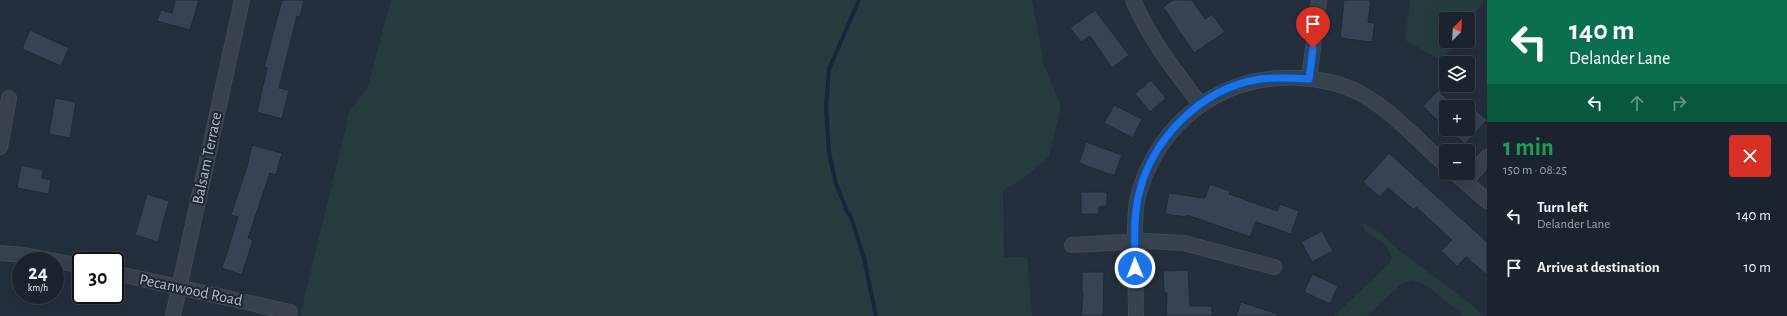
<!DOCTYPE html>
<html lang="en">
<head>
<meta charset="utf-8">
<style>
  body { margin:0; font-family:"Alegreya Sans",sans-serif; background:#242b36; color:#f1f3f6; height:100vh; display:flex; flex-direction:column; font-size:15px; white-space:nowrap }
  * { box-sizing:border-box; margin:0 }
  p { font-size:13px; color:#a0a4aa }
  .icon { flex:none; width:22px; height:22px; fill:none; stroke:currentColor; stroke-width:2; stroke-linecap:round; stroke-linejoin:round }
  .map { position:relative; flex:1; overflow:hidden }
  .drawer { display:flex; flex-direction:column; background:#1b232e; width:300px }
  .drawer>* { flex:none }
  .guide { background:#0b6e4f; color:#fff; overflow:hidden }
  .needle { width:26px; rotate:24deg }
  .tools { position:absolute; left:1439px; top:12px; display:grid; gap:8px }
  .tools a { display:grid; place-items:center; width:36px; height:36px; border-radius:4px; background:#1b232e; box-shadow:0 4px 16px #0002,0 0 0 1px #39404a; font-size:20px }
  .speed { position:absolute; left:12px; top:252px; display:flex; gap:8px; font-size:20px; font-weight:700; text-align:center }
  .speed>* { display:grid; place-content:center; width:52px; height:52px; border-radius:50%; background:#1b232e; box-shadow:0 4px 16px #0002,0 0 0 1px #39404a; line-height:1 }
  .speed small { font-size:10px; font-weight:400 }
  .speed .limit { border:2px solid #111; border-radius:6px; background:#fff; color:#111 }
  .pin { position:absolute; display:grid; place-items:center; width:34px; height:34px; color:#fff; margin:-41px -17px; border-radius:50% 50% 50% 0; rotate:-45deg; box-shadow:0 0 4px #0007 }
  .pin .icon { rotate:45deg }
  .me { position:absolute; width:44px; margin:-22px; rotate:359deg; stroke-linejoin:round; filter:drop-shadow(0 0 3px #0008) }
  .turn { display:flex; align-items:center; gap:14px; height:84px; padding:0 16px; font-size:18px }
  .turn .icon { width:52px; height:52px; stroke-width:2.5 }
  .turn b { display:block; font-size:28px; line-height:34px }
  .lanes { display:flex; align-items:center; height:38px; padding:0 16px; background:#0003; justify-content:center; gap:20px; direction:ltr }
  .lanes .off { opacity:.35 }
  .round { display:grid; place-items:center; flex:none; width:42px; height:42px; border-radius:4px; background:#242b36 }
  .overview { display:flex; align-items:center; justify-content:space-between; height:68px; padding:0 16px }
  h1 { font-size:24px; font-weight:700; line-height:30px; color:#1e9e55 }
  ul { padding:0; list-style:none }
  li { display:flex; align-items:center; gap:12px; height:52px; padding:0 16px }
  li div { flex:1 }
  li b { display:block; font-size:15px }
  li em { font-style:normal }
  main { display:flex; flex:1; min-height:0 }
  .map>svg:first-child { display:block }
  .green { fill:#263c3f }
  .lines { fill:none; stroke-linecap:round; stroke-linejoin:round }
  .stream { stroke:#17263c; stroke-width:4 }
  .building { fill:#364354; stroke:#1f2835 }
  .minor-casing { stroke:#414a57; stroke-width:16 }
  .minor { stroke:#38414e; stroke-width:14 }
  .route-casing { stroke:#114b97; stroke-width:10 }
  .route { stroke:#1a73e8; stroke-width:7 }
  .labels { text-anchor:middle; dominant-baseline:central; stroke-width:4; stroke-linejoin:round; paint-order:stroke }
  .street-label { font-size:16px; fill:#b4bcc9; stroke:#1d2633 }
</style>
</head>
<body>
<main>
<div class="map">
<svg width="1487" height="316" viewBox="0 0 1487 316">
  <rect width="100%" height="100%" fill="#242f3e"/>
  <g class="green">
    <path d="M391,0H1032L1044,65L1061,107L1049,157L1020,181L1003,190L1004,257H1027L1032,316H300L350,110L367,89Z"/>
    <path d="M1410,0H1484L1468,24V19H1446V41H1456L1442,61L1405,40Z"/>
    <path d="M1362,223C1378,228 1388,241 1401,252C1429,274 1459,292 1484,316H1464L1429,287L1413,280L1401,284L1367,316H1334L1389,264L1392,257L1384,243L1365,231Z"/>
  </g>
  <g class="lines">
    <path class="stream" d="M859,0L829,69L826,107L829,153L836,184L847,211L851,217L864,258L876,316"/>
  </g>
  <g class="building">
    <path d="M175,0H199L190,30L157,21L161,10L172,13Z"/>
    <path d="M282,0H304L300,17L297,16L279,88L289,90L282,119L257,112L267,68L264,67Z"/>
    <path d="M1173,0H1192L1205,19L1212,14L1225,32L1194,53L1163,7Z"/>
    <path d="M1344,0H1371L1368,22L1375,23L1372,42L1340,38Z"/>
    <path d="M1095,10L1129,55L1112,68L1090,36L1081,42L1070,28Z"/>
    <path d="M30,30L69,48L61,66L22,49Z"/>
    <path d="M1151,80L1166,98L1150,112L1135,94Z"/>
    <path d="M1438,90L1453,105L1446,107V113L1438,121L1423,106Z"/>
    <path d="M55,98L76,102L70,138L49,134Z"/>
    <path d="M1114,105L1142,119L1133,138L1104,123Z"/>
    <path d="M1473,107L1487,120L1465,144L1448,129H1468V113Z"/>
    <path d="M1086,142L1122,155L1114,176L1079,163Z"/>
    <path d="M252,145L282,153L276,175L270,173L248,238L253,240L242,275L222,268L238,217L231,215L247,167Z"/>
    <path d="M1389,153L1487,242V275L1466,257L1457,266L1441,251L1452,240L1416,207L1414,210L1388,188L1380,197L1363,182Z"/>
    <path d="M21,165L43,170L42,178L51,180L49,194L17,188Z"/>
    <path d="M1210,184L1230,191L1229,194L1277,211L1280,204L1299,211L1291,234L1256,222L1250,237L1187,215V217L1165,214L1169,193L1205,198Z"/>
    <path d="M1081,192H1107V206L1099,207V214H1081Z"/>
    <path d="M147,194L169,201L158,242L135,235Z"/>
    <path d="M1322,231L1333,251L1312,262L1301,242Z"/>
    <path d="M1188,270L1190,306H1212V316H1166L1167,293H1164L1163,271Z"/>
    <path d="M1082,272H1104L1103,316H1081L1083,293H1082Z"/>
    <path d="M1312,274L1338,286L1330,304L1304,292Z"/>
    <path d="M1241,302L1278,314L1277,316H1236Z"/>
  </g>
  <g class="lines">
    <defs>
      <g id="minor">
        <path d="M1133,0C1149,38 1176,73 1201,105"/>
        <path d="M1309,79L1319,0"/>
        <path d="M0,147L9,98"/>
        <path d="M1455,173L1487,201"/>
        <path d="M1465,182L1487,157"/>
        <path d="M1072,245L1147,241L1184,243L1274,267"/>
        <path d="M0,253L24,255L81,266"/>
        <path d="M115,273L290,312"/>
        <path d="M173,316L242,0"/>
        <path d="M1136,316C1136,294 1135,272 1135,250C1135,232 1134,213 1138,196C1159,121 1222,74 1299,78C1319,79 1340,83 1358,92C1392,110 1417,140 1446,165"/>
      </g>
    </defs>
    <use href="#minor" class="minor-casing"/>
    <use href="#minor" class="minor"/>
  </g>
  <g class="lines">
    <defs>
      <path id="route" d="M1135,268C1135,245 1133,221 1138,198C1150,140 1201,88 1260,79C1277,77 1293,78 1309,79L1313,48"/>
    </defs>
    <use href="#route" class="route-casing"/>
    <use href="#route" class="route"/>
  </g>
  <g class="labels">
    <g class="street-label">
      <text transform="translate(207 158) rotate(-78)">Balsam Terrace</text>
      <text transform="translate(191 290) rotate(12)">Pecanwood Road</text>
    </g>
  </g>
</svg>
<div class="tools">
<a><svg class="needle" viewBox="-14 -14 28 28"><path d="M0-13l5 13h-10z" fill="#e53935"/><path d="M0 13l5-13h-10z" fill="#a0a4aa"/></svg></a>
<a><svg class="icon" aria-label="layers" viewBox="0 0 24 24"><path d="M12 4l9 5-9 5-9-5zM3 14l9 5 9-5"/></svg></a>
<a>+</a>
<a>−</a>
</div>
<div class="speed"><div>24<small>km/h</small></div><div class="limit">30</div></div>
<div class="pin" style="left:1313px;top:48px;background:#d93025"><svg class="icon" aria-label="arrive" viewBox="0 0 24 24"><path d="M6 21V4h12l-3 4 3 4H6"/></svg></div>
<svg class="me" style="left:1135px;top:268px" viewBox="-20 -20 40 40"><circle r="17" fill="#1a73e8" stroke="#fff" stroke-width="3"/><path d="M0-11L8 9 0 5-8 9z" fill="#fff"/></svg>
</div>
<section class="drawer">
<div class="guide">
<div class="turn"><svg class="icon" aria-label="left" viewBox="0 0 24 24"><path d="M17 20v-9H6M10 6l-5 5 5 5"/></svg><div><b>140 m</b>Delander Lane</div></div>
<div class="lanes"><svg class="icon" aria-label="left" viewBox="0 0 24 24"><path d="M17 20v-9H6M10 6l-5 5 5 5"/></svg><svg class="icon off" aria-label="ahead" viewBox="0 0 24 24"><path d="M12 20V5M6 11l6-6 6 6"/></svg><svg class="icon off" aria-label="right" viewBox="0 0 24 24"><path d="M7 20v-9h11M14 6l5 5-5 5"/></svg></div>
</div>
<div class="overview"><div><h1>1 min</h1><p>150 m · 08:25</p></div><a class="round" style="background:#d93025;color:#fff"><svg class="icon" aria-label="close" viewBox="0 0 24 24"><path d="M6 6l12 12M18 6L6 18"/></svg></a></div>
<ul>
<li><svg class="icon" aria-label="left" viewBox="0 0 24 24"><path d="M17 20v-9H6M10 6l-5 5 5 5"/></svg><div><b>Turn left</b><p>Delander Lane</p></div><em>140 m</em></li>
<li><svg class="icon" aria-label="arrive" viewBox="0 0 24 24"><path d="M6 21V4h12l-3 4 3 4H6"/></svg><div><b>Arrive at destination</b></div><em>10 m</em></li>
</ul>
</section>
</main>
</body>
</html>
